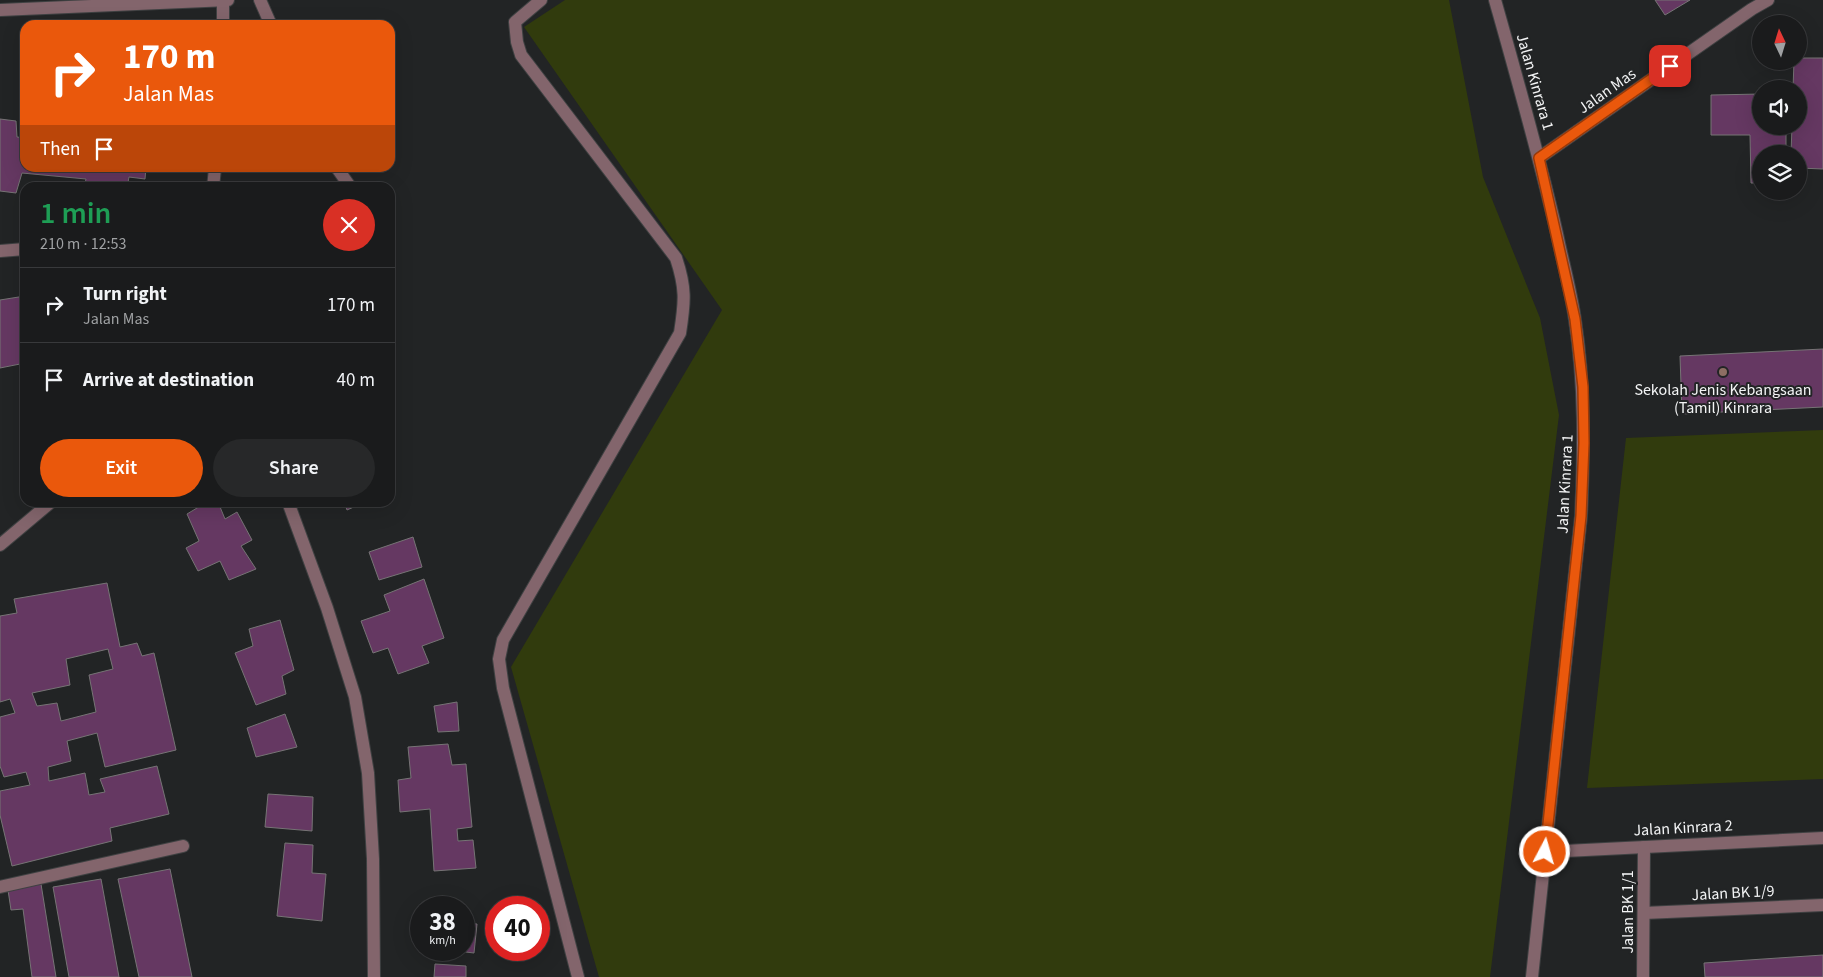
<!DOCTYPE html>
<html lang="en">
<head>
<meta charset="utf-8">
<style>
  body { margin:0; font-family:"Source Sans 3",sans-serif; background:#272829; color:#f1f3f6; height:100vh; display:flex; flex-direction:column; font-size:19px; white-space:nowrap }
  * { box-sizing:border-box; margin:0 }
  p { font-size:16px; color:#9fa1a3 }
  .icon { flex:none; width:28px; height:28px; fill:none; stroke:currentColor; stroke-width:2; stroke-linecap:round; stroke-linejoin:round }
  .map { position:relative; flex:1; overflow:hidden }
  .panel { position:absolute; left:20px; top:182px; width:375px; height:325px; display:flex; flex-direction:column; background:#1a1b1c; border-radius:15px; box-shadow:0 5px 20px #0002,0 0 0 1px #38393b }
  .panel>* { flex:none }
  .top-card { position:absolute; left:20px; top:20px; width:375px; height:152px; border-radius:15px; box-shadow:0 5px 20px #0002,0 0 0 1px #38393b; background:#ea580c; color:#fff; overflow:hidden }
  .needle { width:32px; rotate:356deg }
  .fabs { position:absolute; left:1752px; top:15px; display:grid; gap:10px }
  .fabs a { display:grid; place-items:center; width:55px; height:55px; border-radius:50%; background:#1a1b1c; box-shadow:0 5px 20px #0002,0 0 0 1px #38393b; font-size:25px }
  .speed { position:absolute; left:410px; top:896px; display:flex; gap:10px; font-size:25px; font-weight:700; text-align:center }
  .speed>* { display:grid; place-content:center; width:65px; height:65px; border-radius:50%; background:#1a1b1c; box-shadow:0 5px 20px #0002,0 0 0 1px #38393b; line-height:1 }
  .speed small { font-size:12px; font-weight:400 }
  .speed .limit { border:8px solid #d22; background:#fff; color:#111 }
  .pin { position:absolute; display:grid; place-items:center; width:42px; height:42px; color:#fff; margin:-21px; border-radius:10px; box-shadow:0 2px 8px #0006 }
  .me { position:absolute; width:55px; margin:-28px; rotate:6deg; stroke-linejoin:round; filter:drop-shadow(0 0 4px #0008) }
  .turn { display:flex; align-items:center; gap:18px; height:105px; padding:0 20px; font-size:22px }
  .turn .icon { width:65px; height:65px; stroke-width:2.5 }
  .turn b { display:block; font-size:35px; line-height:42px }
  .then { display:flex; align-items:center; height:48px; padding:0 20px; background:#0003; gap:10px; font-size:19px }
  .round { display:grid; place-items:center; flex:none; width:52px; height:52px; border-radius:26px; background:#272829 }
  .headline { display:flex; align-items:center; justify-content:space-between; height:85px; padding:0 20px }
  h1 { font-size:30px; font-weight:600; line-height:38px; color:#1e9e55 }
  .cta { display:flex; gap:10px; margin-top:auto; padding:10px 20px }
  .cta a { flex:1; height:58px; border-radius:30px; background:#ea580c; color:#fff; font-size:20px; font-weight:600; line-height:58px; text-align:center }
  .cta a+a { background:#272829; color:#f1f3f6 }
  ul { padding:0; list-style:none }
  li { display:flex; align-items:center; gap:15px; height:75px; padding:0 20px; border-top:1px solid #38393b }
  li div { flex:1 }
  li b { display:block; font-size:19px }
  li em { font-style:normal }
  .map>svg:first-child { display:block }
  .green { fill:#313b0d }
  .building { fill:#653862; stroke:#767475; fill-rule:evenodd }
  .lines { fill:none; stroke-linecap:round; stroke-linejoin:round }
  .minor-casing { stroke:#3f4142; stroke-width:14 }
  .minor { stroke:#83656c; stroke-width:12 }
  .route-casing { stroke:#983908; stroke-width:12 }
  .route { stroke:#ea580c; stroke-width:9 }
  .education-dot { fill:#8d6e63; stroke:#222425; stroke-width:2 }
  .labels { text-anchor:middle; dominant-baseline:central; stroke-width:4; stroke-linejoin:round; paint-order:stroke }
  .street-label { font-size:16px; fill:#f3f4f5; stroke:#222425 }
  .poi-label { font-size:16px; fill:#f3f4f5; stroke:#222425 }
</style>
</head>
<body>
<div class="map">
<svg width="1823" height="977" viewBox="0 0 1823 977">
  <rect width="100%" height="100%" fill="#222425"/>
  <g class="green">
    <path d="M565,0H1449L1483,177L1540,318L1559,415L1490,977H599L511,667L722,310L524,27Z"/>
    <path d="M1823,430V779L1587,788L1626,438Z"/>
  </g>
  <g class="building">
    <path d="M1655,0H1690L1665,15Z"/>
    <path d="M1799,58H1823V169L1799,168V154H1791L1792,126H1799V89H1793L1794,61H1799Z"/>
    <path d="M1761,94V126H1786V154H1761V183H1751L1750,135H1711V95Z"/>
    <path d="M0,119L16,121L17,137L25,138V168H146L145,179L129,177L127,188H84L86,179L22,173L16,193L0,191Z"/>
    <path d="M25,296V363L0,368V300Z"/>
    <path d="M1823,349V407L1682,414L1680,356Z"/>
    <path d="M207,502H218L225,519L237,512L252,540L241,546L256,569L229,580L220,561L198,571L186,548L199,541L187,514Z"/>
    <path d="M344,502H365L347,510Z"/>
    <path d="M413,537L422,567L379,580L369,552Z"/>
    <path d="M424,579L444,638L422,646L429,663L398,674L388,648L373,653L361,621L390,611L384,595Z"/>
    <path d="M107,583L120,647L137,643L142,656L154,653L176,750L105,767L97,733L67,741L71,761L48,767L49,781L85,773L89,795L105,792L100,779L157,766L169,814L110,828L112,841L12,866L0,815V791L30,785L26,772L4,777L0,766V717L15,713L10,699L0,702V616L17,613L14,599ZM108,649L113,669L89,675L96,712L61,721L57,703L37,706L32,693L70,685L66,659Z"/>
    <path d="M280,620L294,670L282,676L286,694L256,705L235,653L253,646L249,629Z"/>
    <path d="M457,702L459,731L438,732L434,706Z"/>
    <path d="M285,714L297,747L256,757L247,728Z"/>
    <path d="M448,744L452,765L466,764L472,827L457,829L458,841L473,840L476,868L434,871L430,809L400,812L398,780L411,778L408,747Z"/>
    <path d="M268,794L313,797L312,831L265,827Z"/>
    <path d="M285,843L313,845L312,873L326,874L322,921L277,916Z"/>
    <path d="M170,869L192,977H139L118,879Z"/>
    <path d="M101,879L119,977H69L53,887Z"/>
    <path d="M41,884L56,977H32L23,909L11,910L8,890Z"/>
    <path d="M464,923L477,924L474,953L449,950H464Z"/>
    <path d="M1823,955V977H1705L1704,963Z"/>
    <path d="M435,964L466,966V977H434Z"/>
  </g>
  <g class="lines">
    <defs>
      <g id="minor">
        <path d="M260,0L271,25"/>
        <path d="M541,0L515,22L517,42L521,55L676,258C686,288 685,301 680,333L503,640L499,659L503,688L578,977"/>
        <path d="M1495,0C1517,78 1539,155 1557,234C1563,263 1571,291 1575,320C1585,385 1584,450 1581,516L1532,977"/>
        <path d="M0,10L228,0"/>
        <path d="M223,25V0"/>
        <path d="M1539,158L1752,9L1768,0"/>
        <path d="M337,168L351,188"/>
        <path d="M213,188L215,168"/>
        <path d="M0,251L25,249"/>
        <path d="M288,502L327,608L355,697L368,773L373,859L374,977"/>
        <path d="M0,545L51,502"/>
        <path d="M1545,852L1823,838"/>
        <path d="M0,887L183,846"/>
        <path d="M1644,913L1823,905"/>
        <path d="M1643,977L1644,847"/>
      </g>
    </defs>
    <use href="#minor" class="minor-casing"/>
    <use href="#minor" class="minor"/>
  </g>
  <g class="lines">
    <defs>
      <path id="route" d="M1545,852L1581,516L1584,443L1583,387L1575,319L1539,158L1670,66"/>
    </defs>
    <use href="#route" class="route-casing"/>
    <use href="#route" class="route"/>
  </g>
  <circle class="education-dot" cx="1723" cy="372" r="5"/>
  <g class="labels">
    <g class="street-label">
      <text transform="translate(1535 82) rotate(74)">Jalan Kinrara 1</text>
      <text transform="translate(1607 91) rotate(-35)">Jalan Mas</text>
      <text transform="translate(1565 484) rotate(-87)">Jalan Kinrara 1</text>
      <text transform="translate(1683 828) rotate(-3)">Jalan Kinrara 2</text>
      <text transform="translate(1733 893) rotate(-3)">Jalan BK 1/9</text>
      <text transform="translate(1628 912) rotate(-90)">Jalan BK 1/1</text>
    </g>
    <g class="poi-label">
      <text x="1723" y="390">Sekolah Jenis Kebangsaan<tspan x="1723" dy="18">(Tamil) Kinrara</tspan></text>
    </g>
  </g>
</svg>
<div class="fabs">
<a><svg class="needle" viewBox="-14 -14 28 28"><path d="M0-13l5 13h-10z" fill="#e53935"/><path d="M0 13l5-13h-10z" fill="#9fa1a3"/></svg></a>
<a><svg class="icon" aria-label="sound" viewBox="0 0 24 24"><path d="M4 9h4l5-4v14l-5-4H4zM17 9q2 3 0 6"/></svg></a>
<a><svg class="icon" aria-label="layers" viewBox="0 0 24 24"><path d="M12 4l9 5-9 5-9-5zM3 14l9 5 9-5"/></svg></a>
</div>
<div class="speed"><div>38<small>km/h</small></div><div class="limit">40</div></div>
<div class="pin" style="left:1670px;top:66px;background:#d93025"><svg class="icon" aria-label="arrive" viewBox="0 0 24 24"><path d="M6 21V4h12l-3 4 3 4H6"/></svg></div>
<svg class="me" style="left:1545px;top:852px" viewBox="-20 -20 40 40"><circle r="17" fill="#ea580c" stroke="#fff" stroke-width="3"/><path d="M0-11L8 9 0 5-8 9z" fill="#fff"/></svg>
<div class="top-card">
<div class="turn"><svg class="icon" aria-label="right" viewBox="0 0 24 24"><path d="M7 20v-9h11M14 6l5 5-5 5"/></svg><div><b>170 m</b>Jalan Mas</div></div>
<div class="then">Then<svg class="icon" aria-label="arrive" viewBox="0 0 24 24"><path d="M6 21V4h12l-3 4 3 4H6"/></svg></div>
</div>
<section class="panel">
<div class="headline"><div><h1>1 min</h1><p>210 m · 12:53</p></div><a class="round" style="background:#d93025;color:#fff"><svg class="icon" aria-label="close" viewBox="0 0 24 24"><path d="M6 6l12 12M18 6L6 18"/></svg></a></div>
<ul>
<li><svg class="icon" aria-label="right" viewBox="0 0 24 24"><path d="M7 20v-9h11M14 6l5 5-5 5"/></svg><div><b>Turn right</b><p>Jalan Mas</p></div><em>170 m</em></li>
<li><svg class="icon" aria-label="arrive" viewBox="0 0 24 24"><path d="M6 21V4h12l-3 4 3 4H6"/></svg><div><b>Arrive at destination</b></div><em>40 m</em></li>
</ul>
<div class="cta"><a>Exit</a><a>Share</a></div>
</section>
</div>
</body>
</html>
